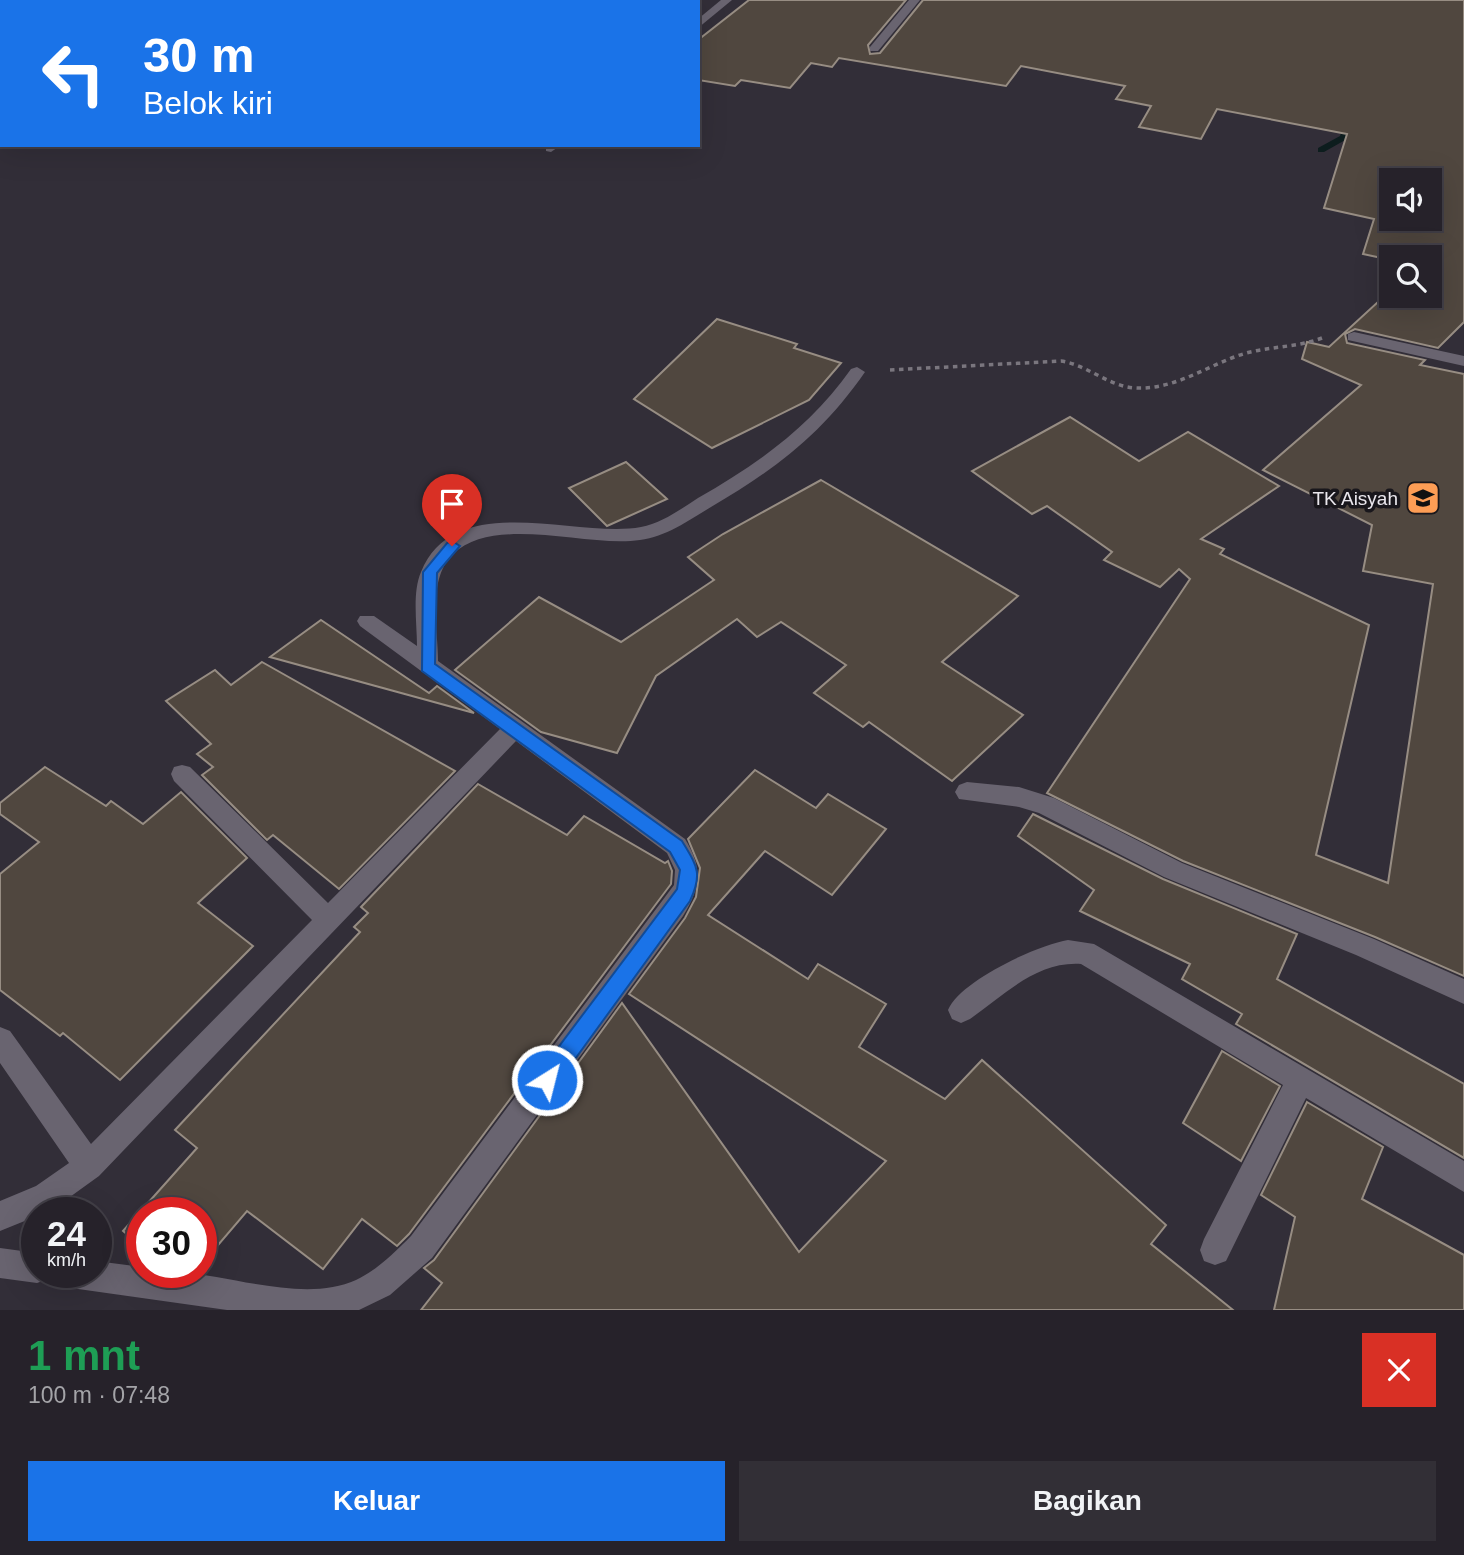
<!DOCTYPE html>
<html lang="id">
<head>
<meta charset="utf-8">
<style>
  body { margin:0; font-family:Helvetica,sans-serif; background:#322f36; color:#f1f3f6; height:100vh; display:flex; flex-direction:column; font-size:26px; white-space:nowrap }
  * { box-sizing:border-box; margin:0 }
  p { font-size:23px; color:#a4a4a8 }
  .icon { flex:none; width:38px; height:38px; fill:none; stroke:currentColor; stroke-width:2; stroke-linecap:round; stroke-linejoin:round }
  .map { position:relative; height:1310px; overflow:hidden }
  .panel { display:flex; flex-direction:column; background:#26222a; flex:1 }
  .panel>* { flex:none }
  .top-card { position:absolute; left:0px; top:0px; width:700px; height:147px; box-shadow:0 7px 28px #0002,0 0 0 2px #423f47; background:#1a73e8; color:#fff; overflow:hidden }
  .buttons { position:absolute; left:1379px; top:168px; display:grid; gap:14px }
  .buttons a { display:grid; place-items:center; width:63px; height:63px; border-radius:0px; background:#26222a; box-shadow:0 7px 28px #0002,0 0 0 2px #423f47; font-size:35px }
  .speed { position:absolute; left:21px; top:1197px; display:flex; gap:14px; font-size:35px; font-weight:700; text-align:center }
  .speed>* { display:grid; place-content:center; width:91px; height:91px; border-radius:50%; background:#26222a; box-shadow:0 7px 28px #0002,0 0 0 2px #423f47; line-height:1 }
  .speed small { font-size:18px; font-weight:400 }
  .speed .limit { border:10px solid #d22; background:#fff; color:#111 }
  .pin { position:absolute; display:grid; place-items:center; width:60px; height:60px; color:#fff; margin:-72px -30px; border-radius:50% 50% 50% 0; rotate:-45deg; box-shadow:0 0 7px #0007 }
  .pin .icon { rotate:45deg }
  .me { position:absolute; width:77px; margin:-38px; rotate:36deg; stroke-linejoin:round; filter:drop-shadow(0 0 5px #0008) }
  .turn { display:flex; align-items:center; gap:24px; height:147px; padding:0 28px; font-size:32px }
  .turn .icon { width:91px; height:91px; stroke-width:2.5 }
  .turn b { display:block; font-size:49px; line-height:60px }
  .round { display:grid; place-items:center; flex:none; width:74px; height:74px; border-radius:0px; background:#322f36 }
  .summary { display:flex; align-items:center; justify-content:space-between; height:119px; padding:0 28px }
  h1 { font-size:42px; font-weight:800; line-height:52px; color:#1e9e55 }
  .action { display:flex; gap:14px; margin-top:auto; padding:14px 28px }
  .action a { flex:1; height:80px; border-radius:0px; background:#1a73e8; color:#fff; font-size:28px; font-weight:800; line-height:80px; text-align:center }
  .action a+a { background:#322f36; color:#f1f3f6 }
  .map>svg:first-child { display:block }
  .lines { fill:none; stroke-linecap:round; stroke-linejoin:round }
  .stream { fill:#0d1d1e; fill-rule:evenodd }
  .building { fill:#50473f; stroke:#978d83; stroke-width:2; fill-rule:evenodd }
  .path { stroke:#7a767e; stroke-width:3.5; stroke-dasharray:4.5 4.5; stroke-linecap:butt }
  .street { fill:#696470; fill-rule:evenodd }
  .route { fill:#1a73e8; stroke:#114b97; stroke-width:2 }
  .labels { text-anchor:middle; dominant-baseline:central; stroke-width:7; stroke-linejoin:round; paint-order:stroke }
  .poi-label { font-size:19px; fill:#eae7ed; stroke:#19171c; text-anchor:end }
</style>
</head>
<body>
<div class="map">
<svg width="1464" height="1310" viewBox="0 0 1464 1310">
  <rect width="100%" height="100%" fill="#322e38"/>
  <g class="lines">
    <g class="stream">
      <path d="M308,0L306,2H296Z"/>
      <path d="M0,90H2L0,95Z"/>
      <path d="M1348,114L1355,116L1347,139L1324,152H1318V148L1340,136Z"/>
    </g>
  </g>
  <g class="building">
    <path d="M749,0H906L868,45L870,54L880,53L923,0H1464V322L1438,348L1355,329L1345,334L1347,343L1425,360L1420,365L1464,374V976L1375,937L1183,861L1047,793L1190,579L1179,569L1160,587L1104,560L1112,552L1047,506L1032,514L972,471L1070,417L1139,461L1188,432L1279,486L1201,539L1224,549L1220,554L1369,625L1316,855L1388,883L1433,584L1363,571L1372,525L1263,470L1361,385L1302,359L1307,342L1329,347L1391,290V296H1430V257H1391V260L1363,254L1374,219L1324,208L1347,134L1217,109L1201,139L1139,127L1151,106L1116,99L1125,86L1021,66L1006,86L839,58L832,67L811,63L790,88L741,80L735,86L698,80V40ZM1391,180H1430V219H1391Z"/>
    <path d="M717,319L797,344L794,348L841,363L809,400L712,448L634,399Z"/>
    <path d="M626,462L667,499L607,526L569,488Z"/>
    <path d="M821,480L1018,596L942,662L1023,715L952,781L869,722L863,727L814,693L846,665L781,622L757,637L737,619L656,676L617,753L541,732L455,670L539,597L621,642L714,580L688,557L723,534Z"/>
    <path d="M321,620L429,693L437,686L474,713L270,657Z"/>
    <path d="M262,662L455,771L339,889L273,835L267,840L202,775L213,767L197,754L211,744L166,701L215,670L231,685Z"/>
    <path d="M45,767L106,806L111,801L143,824L181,792L247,858L198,903L253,946L120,1080L63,1033L60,1036L0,990V874L39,842L0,814V803Z"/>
    <path d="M755,770L816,808L828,794L886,829L832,895L765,851L708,915L808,979L818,964L886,1004L859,1047L945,1099L982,1060L1166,1225L1151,1244L1233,1310H421L442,1283L424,1268L434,1260L622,1003L799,1252L886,1161L629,994L685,918L696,897L700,868L688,839Z"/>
    <path d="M478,784L567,835L584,816L665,863L668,861L672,871L671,884L409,1234L397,1246L362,1219L323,1269L247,1211L201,1265V1213H142V1247L123,1231L197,1148L175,1130L360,932L354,927L368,913L361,907Z"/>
    <path d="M1033,814L1163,879L1297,934L1277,979L1464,1084V1158L1236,1024L1242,1014L1182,979L1190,964L1080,911L1094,890L1018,836Z"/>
    <path d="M1222,1051L1280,1086L1241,1161L1183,1123Z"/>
    <path d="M1307,1102L1383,1147L1362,1199L1464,1255V1310H1274L1295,1217L1261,1195Z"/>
  </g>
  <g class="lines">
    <path class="path" d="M890,370L1061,361C1088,365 1109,387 1136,388C1175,390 1208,365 1243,354C1269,346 1296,348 1322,338"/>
    <g class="street">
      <path d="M445,0H463L444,2Z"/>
      <path d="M525,0H537L524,2Z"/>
      <path d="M721,0H732L698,28V19Z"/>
      <path d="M909,0H920L878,51H870V47Z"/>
      <path d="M546,145H561L551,152L546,151Z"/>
      <path d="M1354,332L1464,356V366L1348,340V334Z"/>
      <path d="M857,367L865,372C822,434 776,469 711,507C689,520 666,537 640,540C587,548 495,514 453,554C427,579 438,629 438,661L685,839C703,868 701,887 683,916L432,1258L390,1295L359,1310H227L64,1287L53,1283L50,1275L48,1279L37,1283L0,1278V1248L37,1253V1272H96V1261L142,1267V1272C154,1272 167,1271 180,1272C233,1276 306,1303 356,1280C377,1270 394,1253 411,1236L674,885L675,870L667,853L516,741L99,1176L56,1207L37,1213V1216L0,1231V1201L36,1186L69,1163L0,1063V1027L10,1031L91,1144L312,920L174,781L171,774L174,767L182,765L190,767L328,903L500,729L360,626L357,621L360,616H374L417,646C417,623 412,593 421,572C455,488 577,539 641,527C662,523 681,509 698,498C759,463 810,427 851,369Z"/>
      <path d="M967,782L1019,787L1054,798L1182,863L1374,939L1464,979V1004L1356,955L1164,877L1039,813L1019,807L959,799L955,792L959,785Z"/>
      <path d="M1068,940L1094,944L1464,1161V1192L1306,1098L1226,1261L1215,1265L1204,1261L1200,1250L1204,1239L1283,1085L1081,964C1037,961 1004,995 970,1019L961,1023L952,1019L948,1010C960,981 1037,945 1068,940Z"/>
    </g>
  </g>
  <path class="route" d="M452,541L460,546L437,573L435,664L682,841C697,866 703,873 690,901L554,1088L547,1091L539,1088L536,1080L539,1073L677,889L680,870L670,852L422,671L423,572L447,543Z"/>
  <defs>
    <symbol id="school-square" viewBox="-11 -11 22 22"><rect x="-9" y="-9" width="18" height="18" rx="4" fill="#fd9d55" stroke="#19171c"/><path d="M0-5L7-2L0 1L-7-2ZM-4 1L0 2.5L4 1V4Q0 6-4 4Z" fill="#111"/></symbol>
  </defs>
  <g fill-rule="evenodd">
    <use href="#school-square" x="1404" y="479" width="38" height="38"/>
  </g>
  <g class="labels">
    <g class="poi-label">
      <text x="1398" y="498">TK Aisyah</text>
    </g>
  </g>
</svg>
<div class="buttons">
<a><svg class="icon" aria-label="sound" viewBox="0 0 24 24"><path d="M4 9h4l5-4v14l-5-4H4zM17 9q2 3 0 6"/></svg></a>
<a><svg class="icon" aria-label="search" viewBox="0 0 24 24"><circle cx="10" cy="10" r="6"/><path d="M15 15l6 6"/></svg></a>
</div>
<div class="speed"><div>24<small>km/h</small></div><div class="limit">30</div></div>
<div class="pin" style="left:452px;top:546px;background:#d93025"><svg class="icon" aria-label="arrive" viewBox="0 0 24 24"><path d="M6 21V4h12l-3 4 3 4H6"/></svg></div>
<svg class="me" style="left:547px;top:1080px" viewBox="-20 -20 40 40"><circle r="17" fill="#1a73e8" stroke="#fff" stroke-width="3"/><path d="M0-11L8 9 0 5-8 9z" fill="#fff"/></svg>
<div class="top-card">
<div class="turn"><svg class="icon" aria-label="left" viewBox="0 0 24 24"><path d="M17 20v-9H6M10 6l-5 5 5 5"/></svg><div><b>30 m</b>Belok kiri</div></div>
</div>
</div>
<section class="panel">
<div class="summary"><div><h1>1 mnt</h1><p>100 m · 07:48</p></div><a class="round" style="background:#d93025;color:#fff"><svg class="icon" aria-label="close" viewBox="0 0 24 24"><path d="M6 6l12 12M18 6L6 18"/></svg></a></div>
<div class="action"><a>Keluar</a><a>Bagikan</a></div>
</section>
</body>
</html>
